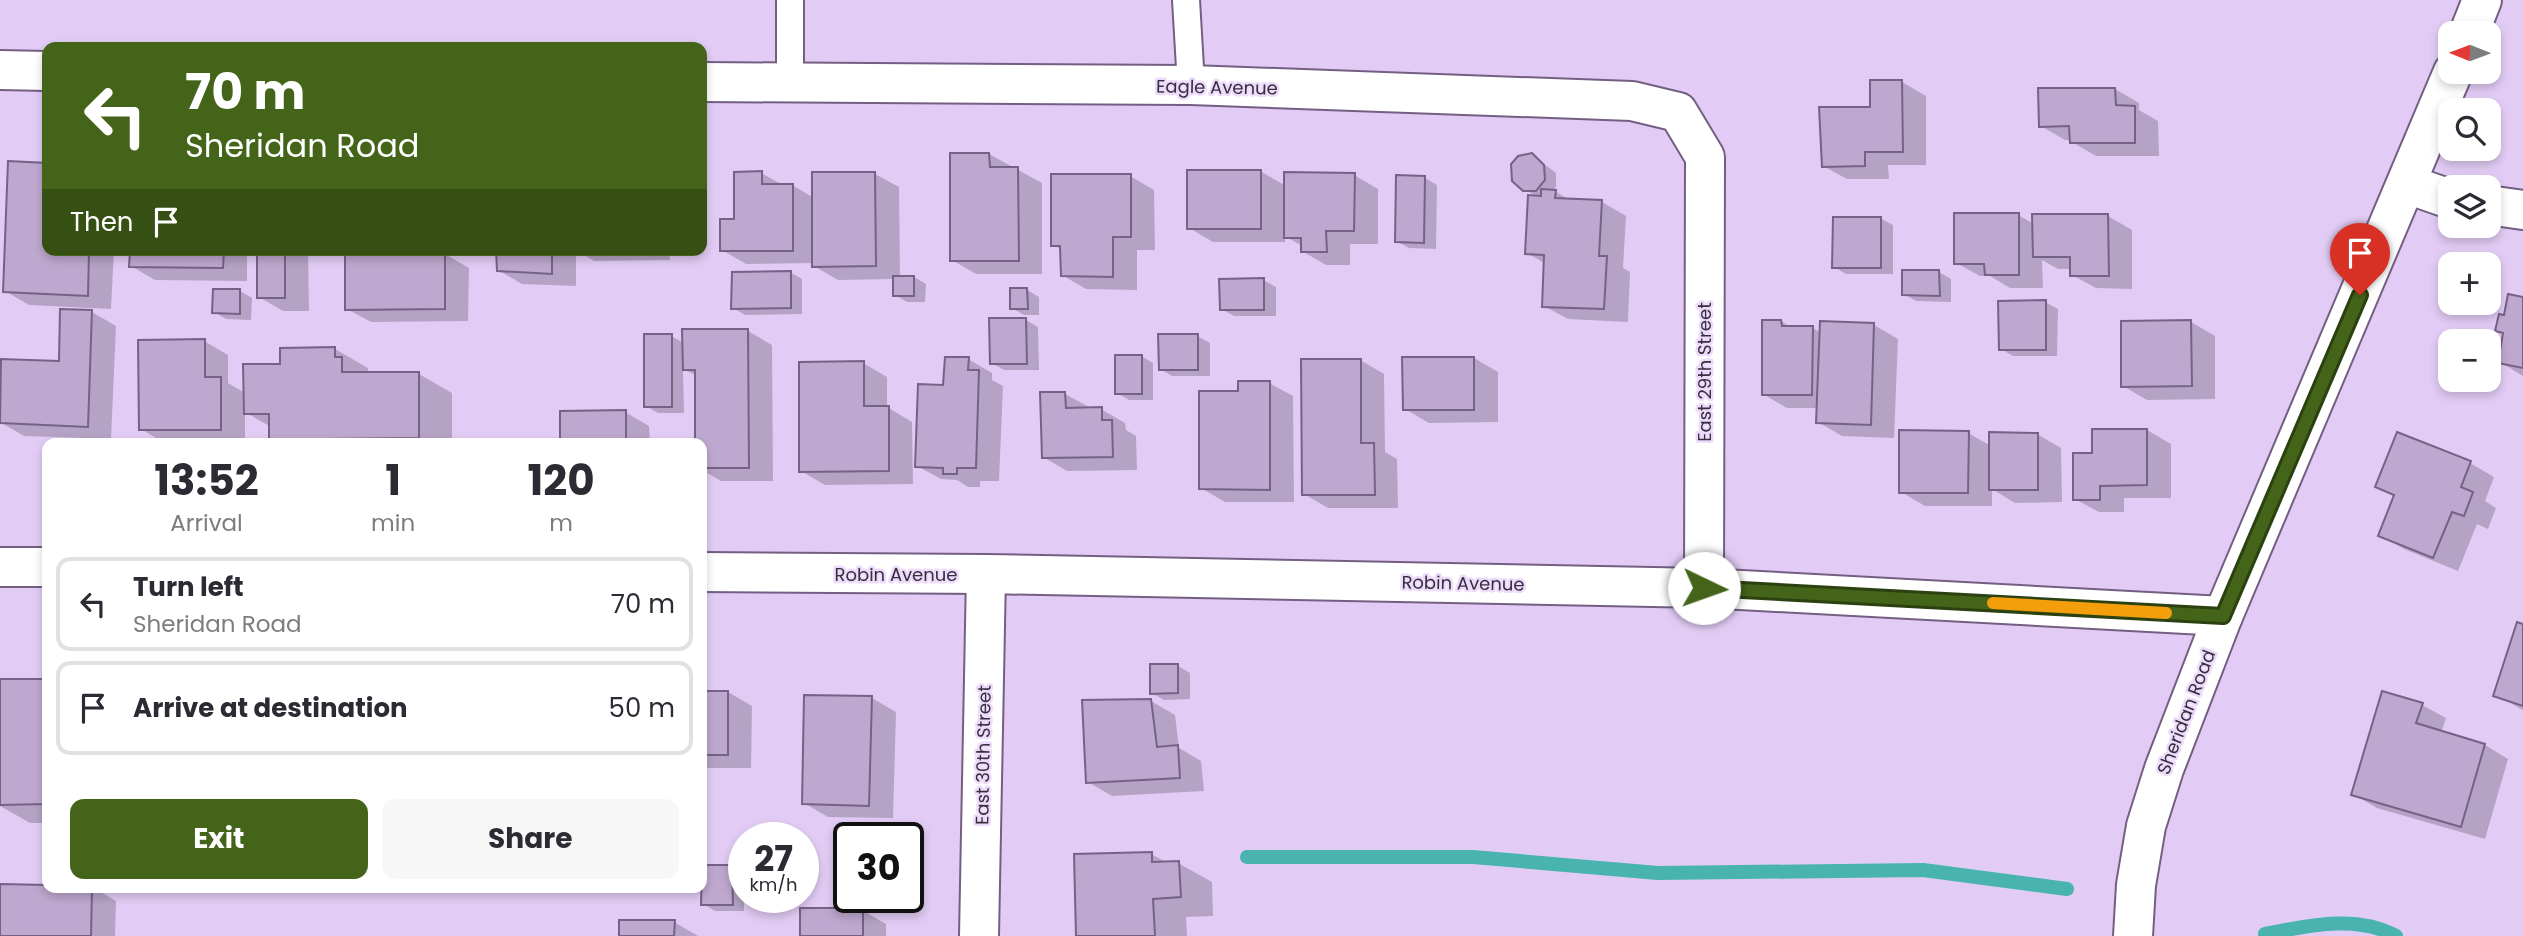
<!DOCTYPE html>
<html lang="en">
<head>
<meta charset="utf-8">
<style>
  body { margin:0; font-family:Poppins,sans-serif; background:#f7f7f7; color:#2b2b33; height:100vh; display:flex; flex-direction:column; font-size:26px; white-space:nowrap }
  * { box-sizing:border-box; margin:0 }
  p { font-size:23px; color:#7c7c81 }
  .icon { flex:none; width:38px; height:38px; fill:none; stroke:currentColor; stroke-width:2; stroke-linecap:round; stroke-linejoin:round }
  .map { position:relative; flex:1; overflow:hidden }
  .drawer { position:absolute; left:42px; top:438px; width:665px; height:455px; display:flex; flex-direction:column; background:#fff; border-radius:14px; box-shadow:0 4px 10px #0003 }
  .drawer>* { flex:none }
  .hud { position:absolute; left:42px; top:42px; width:665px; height:214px; border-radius:14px; box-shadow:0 4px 10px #0003; background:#446419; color:#fff; overflow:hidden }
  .needle { width:46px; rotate:271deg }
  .buttons { position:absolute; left:2438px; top:21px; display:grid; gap:14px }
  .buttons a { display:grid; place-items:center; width:63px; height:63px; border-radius:14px; background:#fff; box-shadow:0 4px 10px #0003; font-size:35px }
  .speed { position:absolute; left:728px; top:822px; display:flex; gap:14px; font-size:35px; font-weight:700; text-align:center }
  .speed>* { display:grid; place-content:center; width:91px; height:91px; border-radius:50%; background:#fff; box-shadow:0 4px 10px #0003; line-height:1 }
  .speed small { font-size:18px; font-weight:400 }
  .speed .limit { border:4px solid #111; border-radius:10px; background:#fff; color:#111 }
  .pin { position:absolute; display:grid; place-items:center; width:60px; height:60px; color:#fff; margin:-72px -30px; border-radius:50% 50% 50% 0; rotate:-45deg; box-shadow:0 0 7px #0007 }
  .pin .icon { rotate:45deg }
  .me { position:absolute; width:77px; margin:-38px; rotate:93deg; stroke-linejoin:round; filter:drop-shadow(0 0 5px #0008) }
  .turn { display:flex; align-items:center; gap:24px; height:147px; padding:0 28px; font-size:32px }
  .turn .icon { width:91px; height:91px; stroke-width:2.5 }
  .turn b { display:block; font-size:49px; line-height:60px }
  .then { display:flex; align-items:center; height:66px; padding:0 28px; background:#0003; gap:14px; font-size:26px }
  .eta { display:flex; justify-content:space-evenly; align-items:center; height:119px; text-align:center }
  .eta b { font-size:42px; font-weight:700; line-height:49px }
  .button { display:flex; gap:14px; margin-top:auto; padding:14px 28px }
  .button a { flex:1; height:80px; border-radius:14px; background:#446419; color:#fff; font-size:28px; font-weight:700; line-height:80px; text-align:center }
  .button a+a { background:#f7f7f7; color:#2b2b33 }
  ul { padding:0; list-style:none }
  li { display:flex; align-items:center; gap:21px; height:94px; margin:0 14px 10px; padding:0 14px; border:4px solid #e1e1e2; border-radius:14px }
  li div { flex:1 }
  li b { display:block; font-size:26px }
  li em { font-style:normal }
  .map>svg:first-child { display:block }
  .shadow { fill:#0003 }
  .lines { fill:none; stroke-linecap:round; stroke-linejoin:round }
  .stream { stroke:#48b4ad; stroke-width:14 }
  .building { fill:#bea8cf; stroke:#766286; stroke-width:2 }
  .lane-casing { stroke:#735f82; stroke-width:30 }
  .street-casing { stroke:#735f82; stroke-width:42 }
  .secondary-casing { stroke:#735f82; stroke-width:42 }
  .lane { stroke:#fff; stroke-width:26 }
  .street { stroke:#fff; stroke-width:38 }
  .secondary { stroke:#fff; stroke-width:38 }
  .route-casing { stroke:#2c4110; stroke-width:18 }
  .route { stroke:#446419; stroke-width:12 }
  .slow { stroke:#f59e0b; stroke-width:12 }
  .labels { text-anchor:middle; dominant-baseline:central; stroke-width:5; stroke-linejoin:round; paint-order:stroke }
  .street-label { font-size:18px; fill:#372e3e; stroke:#eddbfc }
</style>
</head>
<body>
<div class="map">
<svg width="2523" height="936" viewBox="0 0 2523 936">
  <rect width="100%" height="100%" fill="#e2ccf5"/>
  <g class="shadow">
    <path d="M1902,82L1926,96V165H1888L1889,179H1847L1823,166L1871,109Z"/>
    <path d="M2115,89L2139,103V110L2158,121L2159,156H2096L2072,142V140H2065L2041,126Z"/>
    <path d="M989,154L1042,183V274H976L952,260Z"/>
    <path d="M1532,155L1556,173V187L1553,190L1571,201L1602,202L1626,216L1623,268L1630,272L1628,322L1568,319L1544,306L1546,264L1527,253L1538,197L1524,189Z"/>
    <path d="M9,163L47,164V250H114L111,309L29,305L5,291Z"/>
    <path d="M1260,171L1286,186L1354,175L1378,189V244H1350V265H1326L1302,251V246L1285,236V242H1213L1189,228Z"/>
    <path d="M761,173L783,185H792L814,198L875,174L899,187L900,277H914L926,284L925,302H907L895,295L894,279L838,280L814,266V263L746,264L722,250Z"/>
    <path d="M1130,176L1154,190L1155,250H1137V290L1086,289L1062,275V250L1053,245Z"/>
    <path d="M1425,178L1437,185L1436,249L1409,248L1396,241Z"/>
    <path d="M2018,215L2034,224L2108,216L2132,230V289L2096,288L2072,275V269H2058L2042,260L2043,288H2010L1990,276H1980L1956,263Z"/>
    <path d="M1880,218L1893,225V274H1846L1834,267Z"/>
    <path d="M131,250H247V281L155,280L131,266Z"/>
    <path d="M259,250H415V254H445L469,268L468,321L371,322L347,309V252H308L309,311H283L259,297Z"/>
    <path d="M498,250H576V286L522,284L498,270Z"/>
    <path d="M576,250H669L670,260L594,261Z"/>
    <path d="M790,272L802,279V314L745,315L733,308Z"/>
    <path d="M1939,272L1951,279V302L1916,301L1904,294Z"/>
    <path d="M1263,280L1276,287V316H1234L1221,309Z"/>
    <path d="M1027,290L1039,297V315H1024L1012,308Z"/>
    <path d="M240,291L252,298L251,320L226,319L214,312Z"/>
    <path d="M2523,299V376L2500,362L2505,335L2497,330Z"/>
    <path d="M2045,302L2058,309L2057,356H2013L2001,349Z"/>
    <path d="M92,312L116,326L111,439L24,436L0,422L3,361L60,363Z"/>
    <path d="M1026,320L1038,327L1039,370H1004L992,363Z"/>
    <path d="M1781,321L1792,328H1813L1821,333L1874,325L1898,339L1894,438L1842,436L1818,422L1819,408H1787L1763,394Z"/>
    <path d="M2191,322L2215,336V399L2147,400L2123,386Z"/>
    <path d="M748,331L772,345L773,481H721L702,470L697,376L683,369L684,413H658L646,406L671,336L684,343Z"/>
    <path d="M1197,336L1210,343V376H1172L1160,369Z"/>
    <path d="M204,341L228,355V383L245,393L282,365V350L335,349L368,368V374H419L452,393V443H271V427L245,412V443H164L141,429Z"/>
    <path d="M1141,356L1153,363V400H1129L1117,393Z"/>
    <path d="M1474,358L1498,372V422L1429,423L1405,409Z"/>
    <path d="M968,359L992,373V380L1003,386L999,481H980V487H968L957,480L941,479L917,466L945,386Z"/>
    <path d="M1360,360L1384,374L1385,452L1397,459L1398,508H1328L1304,494Z"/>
    <path d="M863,363L887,377V407L912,422L913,484L825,485L801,471Z"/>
    <path d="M1269,383L1293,396L1294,502H1225L1201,488L1240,393Z"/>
    <path d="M1065,394L1089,407L1101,409L1125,423L1126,430L1136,436L1137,470L1067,471L1043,457Z"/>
    <path d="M625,412L649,426L650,443H562Z"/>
    <path d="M2147,430L2171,444V498H2124V512H2099L2075,499L2093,455Z"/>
    <path d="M1968,433L1991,446L2037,434L2061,448L2062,502L2015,503L1992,489V506H1925L1901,492Z"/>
    <path d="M2398,435L2470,463L2494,477L2485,501L2496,508L2488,529L2477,524L2458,571L2404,549L2380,535L2395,497L2377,486Z"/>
    <path d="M2523,625V710L2496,695Z"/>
    <path d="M1178,666L1190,673V699L1164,700L1152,693Z"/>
    <path d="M47,680V823H30L0,806V681Z"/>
    <path d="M702,692H728L752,706L751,768H702Z"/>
    <path d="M872,698L896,712L893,818L828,817L804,803Z"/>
    <path d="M1151,701L1175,715L1179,748L1201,761L1204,791L1112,796L1088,782Z"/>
    <path d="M2422,705L2446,718L2441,733L2485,745L2508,759L2485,839L2377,808L2353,794Z"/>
    <path d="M1151,854L1168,863H1178L1212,882L1213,916L1186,917L1187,936H1078Z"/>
    <path d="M732,867L744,874V911H715L703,904Z"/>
    <path d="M0,885L92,887L116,901L115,936H0Z"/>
    <path d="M294,887H351V893H305Z"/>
    <path d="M862,910L886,924V936H802Z"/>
    <path d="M674,922L698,936H621Z"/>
  </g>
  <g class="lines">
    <g class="stream">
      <path d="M1247,857H1473L1658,873L1923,870L2067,889"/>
      <path d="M2265,934C2307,926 2356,914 2396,936"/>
    </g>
  </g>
  <g class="building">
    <path d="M1870,80H1902L1903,152H1865V166L1822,167L1819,107H1870Z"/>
    <path d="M2038,88H2115L2116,105L2135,106V143H2070L2069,126L2039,127Z"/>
    <path d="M950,153H989L990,167H1018L1019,261H950Z"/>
    <path d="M1532,153L1544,165L1545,180L1536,191H1523L1512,181L1511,164L1518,156Z"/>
    <path d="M8,161L47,163V250H89L88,296L3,292Z"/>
    <rect x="1187" y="170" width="74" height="59"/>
    <path d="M762,171V184H793V251H720V219H734V172Z"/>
    <path d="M812,172H875L876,266L812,267Z"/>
    <path d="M1284,172L1355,173L1354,231H1326L1327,252H1301V238H1284Z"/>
    <path d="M1051,174H1131V237H1113V277L1061,276L1060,246H1051Z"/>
    <path d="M1396,175L1425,176L1424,243L1395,242Z"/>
    <path d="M1541,189L1556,190L1555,198L1602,200L1599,256H1607L1604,309L1542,307L1544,255L1525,254L1528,195L1541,196Z"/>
    <path d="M1954,213H2019V275H1985L1984,264H1954Z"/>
    <path d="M2032,214H2108L2109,276H2070V257H2033Z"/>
    <path d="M1833,217H1881V268H1832Z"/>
    <path d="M130,250H224L223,268L129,267Z"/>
    <rect x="257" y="250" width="28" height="48"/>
    <path d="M345,250L445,252V309L345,310Z"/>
    <path d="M496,250H552V274L497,271Z"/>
    <path d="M1902,270H1939L1940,296L1902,295Z"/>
    <path d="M791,271V308L731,309L732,272Z"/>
    <rect x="893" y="276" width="21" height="20"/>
    <path d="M1264,278V310H1220L1219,279Z"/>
    <path d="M1010,288H1027L1028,309H1010Z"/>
    <path d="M213,289H240V314L212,313Z"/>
    <path d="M2508,294L2523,297V368L2498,363L2503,333L2495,331L2499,314L2504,315Z"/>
    <path d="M2046,300V350H1999L1998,301Z"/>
    <path d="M60,309L92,310L88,427L0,423L1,359L59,361Z"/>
    <path d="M989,318H1026L1027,364H990Z"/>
    <path d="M1762,320H1781L1782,326H1813L1812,395H1762Z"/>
    <path d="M2191,320L2192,386L2121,387V321Z"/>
    <path d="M1820,321L1874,323L1871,425L1816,423Z"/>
    <path d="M682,329H748L749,468H702V443H695V370H683Z"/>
    <rect x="644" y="334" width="28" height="73"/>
    <path d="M1158,334H1198V370H1159Z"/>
    <path d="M205,339V377H221V430H139L138,340Z"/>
    <path d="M335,347V357H342V372H419V438L322,439V443H269V414H244L243,364H280V348Z"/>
    <rect x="1115" y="355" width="27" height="39"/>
    <path d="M945,357H969L968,370H979L976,468H957V474H943V468L915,467L918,384L943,385Z"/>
    <path d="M1402,357H1474V410H1403Z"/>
    <path d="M1301,359H1361V443H1374L1375,495H1302Z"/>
    <path d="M864,361V406H889V471L799,472V362Z"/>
    <path d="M1238,381H1270V490L1199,489V391H1238Z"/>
    <path d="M1040,392H1065L1066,408L1102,407V420H1112L1113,457L1042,458Z"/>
    <path d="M626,410V443H560V411Z"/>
    <path d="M2092,429H2147V485L2100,486V500H2073V453H2092Z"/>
    <path d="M1899,430L1969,431L1968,493H1899Z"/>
    <path d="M1989,432L2038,433V490H1989Z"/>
    <path d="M2397,432L2471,461L2461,487L2473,492L2464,516L2452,512L2433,558L2378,536L2394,495L2375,487Z"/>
    <path d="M2517,622L2523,624V706L2493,696Z"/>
    <path d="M1150,664H1178V693L1150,694Z"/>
    <path d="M0,679H47V804L0,805Z"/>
    <rect x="702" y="691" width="26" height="64"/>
    <path d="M2382,691L2423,703L2416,723L2485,744L2461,827L2351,795Z"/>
    <path d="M804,695L872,696L869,806L802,804Z"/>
    <path d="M1151,699L1157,747L1178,745L1180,778L1086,783L1082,700Z"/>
    <path d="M1152,852V862L1179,861L1181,897L1153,899L1155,936H1076L1074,854Z"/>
    <path d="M702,865H732L733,905H701Z"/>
    <path d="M0,884L47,885V887H92L91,936H0Z"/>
    <rect x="800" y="908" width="63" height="28"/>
    <path d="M619,920H675L674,936H619Z"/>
  </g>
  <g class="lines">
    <defs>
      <g id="lane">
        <path d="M790,0V84"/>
        <path d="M1186,0L1191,85"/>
      </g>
      <g id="street">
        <path d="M0,70L47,71"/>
        <path d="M702,82L1191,85L1632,101L1678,112L1705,157L1704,588"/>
        <path d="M2407,184L2450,199"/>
        <path d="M2488,205L2523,210"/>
        <path d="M0,567H47"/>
        <path d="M702,572L986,574L1704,588L2223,616"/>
        <path d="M979,936L986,574"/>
      </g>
      <g id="secondary">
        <path d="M2469,33L2482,0"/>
        <path d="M2133,936L2136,885L2146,826L2164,769L2223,616L2453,72"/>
      </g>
    </defs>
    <use href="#lane" class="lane-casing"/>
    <use href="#street" class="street-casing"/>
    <use href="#secondary" class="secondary-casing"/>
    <use href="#lane" class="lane"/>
    <use href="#street" class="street"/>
    <use href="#secondary" class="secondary"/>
  </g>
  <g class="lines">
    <defs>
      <path id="route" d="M1704,588L2223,616L2360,295"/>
    </defs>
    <use href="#route" class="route-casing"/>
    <use href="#route" class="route"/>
    <path class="slow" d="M1993,603L2166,613"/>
  </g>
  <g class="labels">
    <g class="street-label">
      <text transform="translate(1217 87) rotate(1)">Eagle Avenue</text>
      <text transform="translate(1704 372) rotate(-90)">East 29th Street</text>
      <text x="896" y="574">Robin Avenue</text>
      <text transform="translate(1463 583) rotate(1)">Robin Avenue</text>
      <text transform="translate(2186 712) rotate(-69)">Sheridan Road</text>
      <text transform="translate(983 755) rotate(-89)">East 30th Street</text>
    </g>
  </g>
</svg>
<div class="buttons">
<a><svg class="needle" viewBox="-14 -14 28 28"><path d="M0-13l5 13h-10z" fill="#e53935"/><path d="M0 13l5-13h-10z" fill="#7c7c81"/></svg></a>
<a><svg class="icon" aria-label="search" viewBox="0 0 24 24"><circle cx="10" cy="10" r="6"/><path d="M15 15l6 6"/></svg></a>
<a><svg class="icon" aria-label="layers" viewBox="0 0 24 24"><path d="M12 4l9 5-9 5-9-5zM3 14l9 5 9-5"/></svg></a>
<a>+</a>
<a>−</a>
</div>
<div class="speed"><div>27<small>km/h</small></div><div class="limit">30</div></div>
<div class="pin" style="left:2360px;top:295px;background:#d93025"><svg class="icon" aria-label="arrive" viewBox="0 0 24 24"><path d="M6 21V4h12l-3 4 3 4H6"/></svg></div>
<svg class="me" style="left:1704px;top:588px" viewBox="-20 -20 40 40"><circle r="19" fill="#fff"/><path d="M0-13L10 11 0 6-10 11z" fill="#446419"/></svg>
<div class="hud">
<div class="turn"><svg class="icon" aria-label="left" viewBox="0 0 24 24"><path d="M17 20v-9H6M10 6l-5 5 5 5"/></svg><div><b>70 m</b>Sheridan Road</div></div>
<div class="then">Then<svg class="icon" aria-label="arrive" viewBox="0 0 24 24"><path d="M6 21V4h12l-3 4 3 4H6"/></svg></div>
</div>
<section class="drawer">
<div class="eta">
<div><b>13:52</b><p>Arrival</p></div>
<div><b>1</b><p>min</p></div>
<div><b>120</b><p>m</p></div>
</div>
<ul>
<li><svg class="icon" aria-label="left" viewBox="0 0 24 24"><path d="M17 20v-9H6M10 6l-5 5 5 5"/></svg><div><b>Turn left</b><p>Sheridan Road</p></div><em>70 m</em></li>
<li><svg class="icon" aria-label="arrive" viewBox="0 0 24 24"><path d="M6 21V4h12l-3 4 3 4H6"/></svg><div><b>Arrive at destination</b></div><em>50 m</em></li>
</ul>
<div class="button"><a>Exit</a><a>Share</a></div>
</section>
</div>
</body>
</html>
